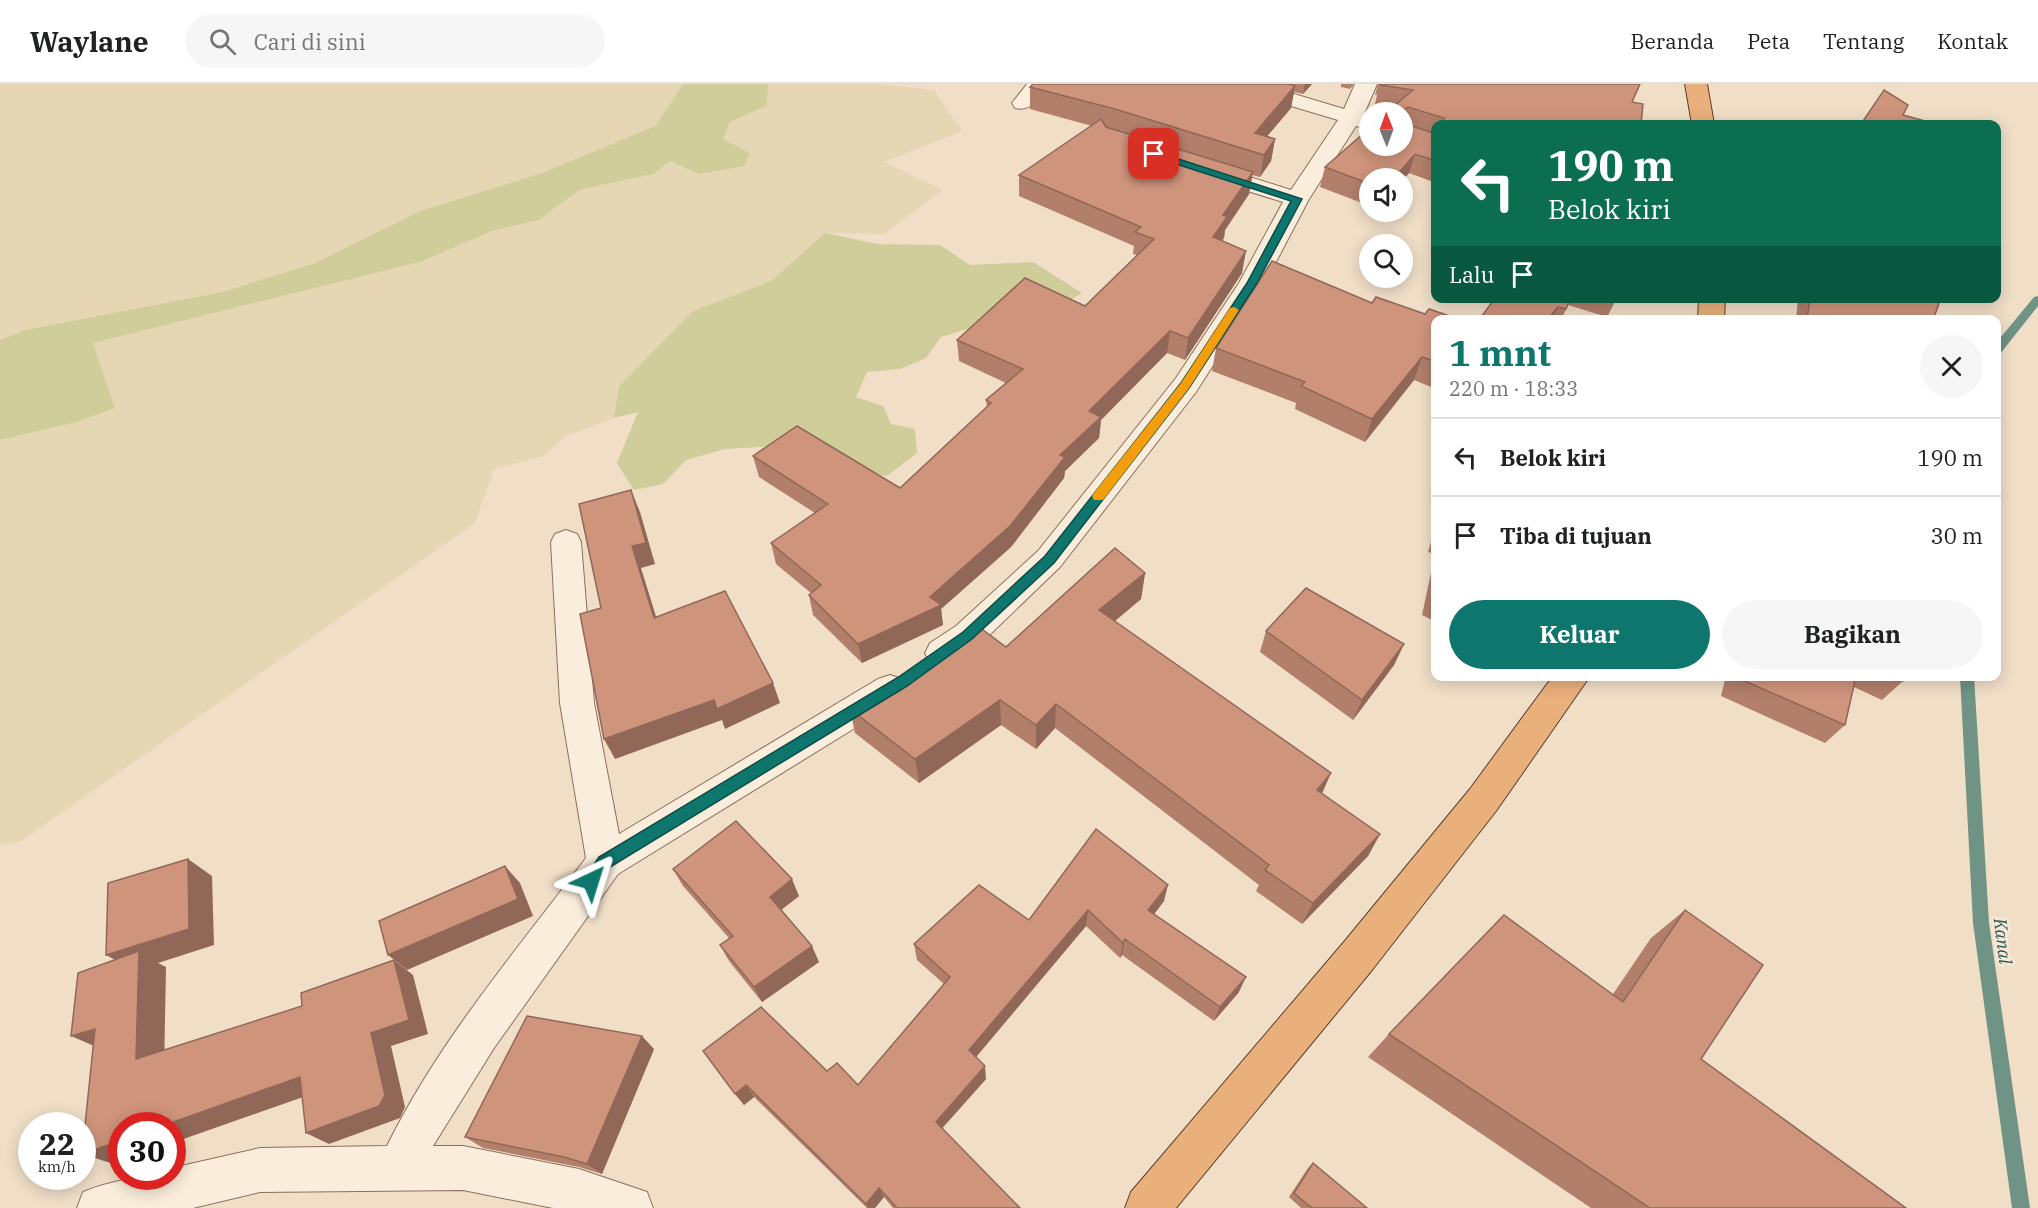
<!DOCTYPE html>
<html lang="id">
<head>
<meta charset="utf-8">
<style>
  body { margin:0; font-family:"IBM Plex Serif",serif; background:#f6f6f6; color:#202124; height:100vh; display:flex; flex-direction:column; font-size:22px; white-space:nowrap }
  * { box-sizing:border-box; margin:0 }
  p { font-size:20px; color:#757577 }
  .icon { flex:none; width:33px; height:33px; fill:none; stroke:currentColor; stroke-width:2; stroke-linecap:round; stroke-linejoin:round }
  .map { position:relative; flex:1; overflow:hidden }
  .side { position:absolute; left:1431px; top:231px; width:570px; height:366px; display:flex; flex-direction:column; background:#fff; border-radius:12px; box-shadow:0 3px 15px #0003 }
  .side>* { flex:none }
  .top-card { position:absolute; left:1431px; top:36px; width:570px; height:183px; border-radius:12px; box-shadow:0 3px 15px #0003; background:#0b6e4f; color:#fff; overflow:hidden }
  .needle { width:39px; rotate:359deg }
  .controls { position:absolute; left:1359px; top:18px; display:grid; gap:12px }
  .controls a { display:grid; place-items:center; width:54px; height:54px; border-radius:50%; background:#fff; box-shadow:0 3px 15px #0003; font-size:30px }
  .speed { position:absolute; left:18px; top:1028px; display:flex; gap:12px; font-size:30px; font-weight:700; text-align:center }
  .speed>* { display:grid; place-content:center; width:78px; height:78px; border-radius:50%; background:#fff; box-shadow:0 3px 15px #0003; line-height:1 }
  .speed small { font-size:15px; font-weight:400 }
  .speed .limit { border:9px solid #d22; background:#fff; color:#111 }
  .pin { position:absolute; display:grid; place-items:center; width:51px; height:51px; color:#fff; margin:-26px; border-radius:12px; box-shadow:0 3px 9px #0006 }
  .me { position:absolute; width:66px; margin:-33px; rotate:41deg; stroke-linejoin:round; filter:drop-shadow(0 0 4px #0008) }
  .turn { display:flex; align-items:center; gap:21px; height:126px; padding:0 18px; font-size:27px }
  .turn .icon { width:78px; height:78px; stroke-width:2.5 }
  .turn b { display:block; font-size:42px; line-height:51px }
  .then { display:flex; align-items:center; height:57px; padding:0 18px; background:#0003; gap:12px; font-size:22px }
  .round { display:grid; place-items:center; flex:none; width:63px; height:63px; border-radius:32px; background:#f6f6f6 }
  .headline { display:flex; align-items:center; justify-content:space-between; height:102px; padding:0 18px }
  h1 { font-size:36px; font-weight:700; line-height:45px; color:#0f766e }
  .cta { display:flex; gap:12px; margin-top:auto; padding:12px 18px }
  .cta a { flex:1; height:69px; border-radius:36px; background:#0f766e; color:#fff; font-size:24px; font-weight:700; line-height:69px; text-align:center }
  .cta a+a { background:#f6f6f6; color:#202124 }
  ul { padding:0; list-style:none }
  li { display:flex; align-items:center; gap:18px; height:78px; padding:0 18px; border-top:2px solid #e0e0e0 }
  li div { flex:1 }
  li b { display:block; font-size:22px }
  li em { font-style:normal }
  header { display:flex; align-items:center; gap:36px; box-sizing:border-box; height:84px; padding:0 30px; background:#fff; border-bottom:2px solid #e0e0e0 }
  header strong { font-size:28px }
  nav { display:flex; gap:33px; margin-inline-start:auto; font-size:21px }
  .search { width:420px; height:54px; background:#f6f6f6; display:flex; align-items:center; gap:15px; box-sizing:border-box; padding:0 21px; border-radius:33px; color:#757577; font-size:22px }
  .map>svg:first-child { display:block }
  .farmland { fill:#e6d7b4 }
  .green { fill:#cfce9a }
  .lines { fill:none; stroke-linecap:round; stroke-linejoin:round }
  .stream { fill:#6f9385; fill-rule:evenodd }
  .minor-casing { stroke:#8c6f5c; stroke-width:2 }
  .trunk-casing { stroke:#5a3e30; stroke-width:2 }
  .minor { fill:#faeddb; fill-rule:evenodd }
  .trunk { fill:#eab07b; fill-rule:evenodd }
  .wall { fill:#b27f6b }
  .shaded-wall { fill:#916857 }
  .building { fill:#cf947c; stroke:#916857; stroke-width:1.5 }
  .route { fill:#0f766e; stroke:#0a4d48; stroke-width:1.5 }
  .slow { fill:#f59e0b }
  .labels { text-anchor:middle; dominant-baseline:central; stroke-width:5; stroke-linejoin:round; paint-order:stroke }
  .water-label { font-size:18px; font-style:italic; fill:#2f5c53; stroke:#f7e9d7 }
</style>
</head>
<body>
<header>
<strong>Waylane</strong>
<div class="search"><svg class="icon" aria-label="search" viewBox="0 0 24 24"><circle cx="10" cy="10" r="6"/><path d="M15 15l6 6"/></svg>Cari di sini</div>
<nav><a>Beranda</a><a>Peta</a><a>Tentang</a><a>Kontak</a></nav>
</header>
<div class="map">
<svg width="2038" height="1124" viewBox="0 0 2038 1124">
  <rect width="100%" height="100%" fill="#f0dec7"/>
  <g class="farmland">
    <path d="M0,0H683L655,42L542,89L420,127L315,179L222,208L25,246L0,256Z"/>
    <path d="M768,0H879L934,6L962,47L884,78L943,106L884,150L825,149L771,197L693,227L619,302L614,334L564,353L544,372L494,385L475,439L20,758L0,761V356L77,338L115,324L93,259L420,178L492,147L539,136L579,106L653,90L670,77L699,90L750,69L723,55L730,39L767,22Z"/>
  </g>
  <g class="green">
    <path d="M683,0H768L767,22L730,38L723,55L750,69L744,82L699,90L670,77L653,90L579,106L539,136L492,147L420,178L93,259L115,324L77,338L0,356V256L25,246L222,208L315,179L420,127L542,89L655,42Z"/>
    <path d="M825,149L877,160L940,161L970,181L1033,178L1082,209L1065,219L993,237L941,253L926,274L900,285L867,288L856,313L883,322L891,340L915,345L917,369L887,392L855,385L832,362L798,361L725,365L686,376L663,400L634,406L617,379L638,328L614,334L619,302L693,227L771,197Z"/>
  </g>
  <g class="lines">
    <g class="stream">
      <path d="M2038,212V222L2000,270H1996V259L2034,213Z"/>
      <path d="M1960,592H1974L1989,839L2030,1124H2012L1973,839Z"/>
    </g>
    <defs>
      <g id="minor">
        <path d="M1027,0H1049C1040,13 1033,28 1015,24L1012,19Z"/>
        <path d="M1227,0H1261L1344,25L1355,0H1377L1364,30L1370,32V45L1356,42L1309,115L1265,199L1196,308L1060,483L980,560L954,579L942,582L930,579L925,569L930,559L956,542L1038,467L1176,294L1239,199L1283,118L1199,92L1196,87L1199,82L1207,80L1215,82L1291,106L1338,36L1231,4Z"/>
        <path d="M566,446L577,450L581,458L594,619L619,750L878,595L890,591L902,595L907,605L902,615L618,790L494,964L433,1062H463L579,1085L647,1108L653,1124H553L463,1106L260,1108L193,1124H77L83,1108C112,1096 141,1092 172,1092V1084L260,1064L387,1062C438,958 516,867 586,774L560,619L551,458L555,450Z"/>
      </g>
      <g id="trunk">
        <path d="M1685,0H1707L1714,40H1692Z"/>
        <path d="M1699,214H1725L1724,236H1698Z"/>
        <path d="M1553,592H1590L1496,727L1372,886L1176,1124H1125L1131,1108L1344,858L1470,705Z"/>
      </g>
    </defs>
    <use href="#minor" class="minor-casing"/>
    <use href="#trunk" class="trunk-casing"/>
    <use href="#minor" class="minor"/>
    <use href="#trunk" class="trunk"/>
  </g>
  <g class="wall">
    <path d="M1033,0H1312L1303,10L1294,8L1291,24L1267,52L1275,55L1271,77L1260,93L1252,91L1249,110L1225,146L1224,154L1222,157L1242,189L1185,276L1167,269L1101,336L1099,354L1065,387L1064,394L1011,463L941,525L943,541L862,579L813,531L809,511L811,509L776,480L771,459L815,429L759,393L753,372L900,404L987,323L986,316L1006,299L959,277L957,256L1085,222L1137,171L1133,170L1134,162L1019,112V91L1092,42L1030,25V3Z"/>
    <path d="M1341,0H1354L1350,5L1341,3Z"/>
    <path d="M1378,0H1640L1632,18L1641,40H1436V99L1409,89L1402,97V94H1370V122L1320,103L1325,83L1393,23L1375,20L1377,11H1375Z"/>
    <path d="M1495,214H1617L1607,233L1568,221L1561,236H1479Z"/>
    <path d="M1798,214H1941L1933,236H1796Z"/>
    <path d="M1372,219L1425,230L1436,236V305L1414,296L1365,358L1295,325L1296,319L1212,287L1216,264Z"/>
    <path d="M1436,441V538L1422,531L1435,470L1428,468Z"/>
    <path d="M1145,489L1141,515L1115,537L1322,710L1380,750L1368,772L1302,840L1256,807L1259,801L1055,644L1036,665L1001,641L919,699L855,649L850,625L1006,563Z"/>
    <path d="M1266,547L1404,560L1394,581L1353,636L1260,568Z"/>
    <path d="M1726,592H1904L1903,597L1882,616L1854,603L1845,641L1825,659L1721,612Z"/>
    <path d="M1096,745L1164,817L1154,830L1239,908L1214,937L1122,871L1120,874L1086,842L976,973L986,995L942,1044L1020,1124H893L884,1113L875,1124H867L754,1013L744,1021L703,967L827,987L858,1001L944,900L917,876L914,860L1029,836Z"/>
    <path d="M673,785L799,812L781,826L819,878L762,918L729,877L720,861L729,854L683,802Z"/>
    <path d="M1685,826L1701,975L1906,1124H1591L1368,973L1389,950L1613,910L1651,854Z"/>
    <path d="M654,965L602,1090L579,1083L483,1064L465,1053Z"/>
    <path d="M1313,1079L1367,1124H1301L1289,1113L1308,1084Z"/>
  </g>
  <g class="shaded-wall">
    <path d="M1305,0H1312L1303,10Z"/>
    <path d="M1295,2L1291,24L1254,68L1255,49Z"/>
    <path d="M1275,55L1271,77L1260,93L1264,71Z"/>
    <path d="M1415,70L1409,89L1402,97V94H1394Z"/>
    <path d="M1253,88L1249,110L1225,146L1224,154L1209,175L1213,153L1223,131Z"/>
    <path d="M1246,167L1242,189L1185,276L1188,254Z"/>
    <path d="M1558,223L1552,236H1547Z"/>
    <path d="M1170,247L1167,269L1101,336L1099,354L1065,387L1064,394L1011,463L941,525L943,541L862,579L858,560L930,513L1060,371L1089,327Z"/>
    <path d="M1422,273L1414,296L1365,358L1372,335Z"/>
    <path d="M631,406L640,428L655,480L641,484L663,555L654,534L632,462Z"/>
    <path d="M1145,489L1141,515L1097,552L1099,526Z"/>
    <path d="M1404,560L1394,581L1353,636L1362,616Z"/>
    <path d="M773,599L780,619L725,645L722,636L615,675L604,655L714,616Z"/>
    <path d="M1000,616L1001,641L919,699L915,675Z"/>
    <path d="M1056,620L1055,644L1036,665V641Z"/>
    <path d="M1331,689L1321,712L1317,706Z"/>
    <path d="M1380,750L1368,772L1302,840L1313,819Z"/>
    <path d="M188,775L212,792L214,861L158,879L166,883L164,988L136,975L134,886L106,871Z"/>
    <path d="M505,782L520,799L533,832L407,886L388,871Z"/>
    <path d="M792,795L799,812L777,829L770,813Z"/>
    <path d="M1168,801L1164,817L1145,842L1148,826Z"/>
    <path d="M1088,826L1086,842L971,979L969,966Z"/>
    <path d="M1125,855L1122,871L1120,874L1123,859Z"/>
    <path d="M812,862L819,878L762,918L754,903Z"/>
    <path d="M394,876L413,891L428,950L391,962L405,1023L400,1034L329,1060L306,1049Z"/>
    <path d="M1246,893L1239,908L1214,937L1220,923Z"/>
    <path d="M95,945L101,965L71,952Z"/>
    <path d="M642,952L654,965L602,1090L587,1080Z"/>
    <path d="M985,982L986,995L938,1049L936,1038Z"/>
    <path d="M300,993L323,1006L172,1059V1041H165Z"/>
    <path d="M746,1001L754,1013L744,1021L735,1010Z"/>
    <path d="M122,1056V1078L114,1080L82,1070Z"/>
    <path d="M879,1104L884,1113L875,1124H868L866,1120Z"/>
  </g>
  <g class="building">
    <path d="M1033,0H1288L1295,2L1255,49L1275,55L1264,71L1115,25L1030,3Z"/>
    <path d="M1380,0H1640L1632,18L1643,20L1641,40H1444V34L1408,23L1405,25L1406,40L1436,50V77L1415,70L1394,94H1370V100L1325,83L1370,44V62H1402V28H1387L1413,6L1380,1Z"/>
    <path d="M1884,6L1908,21L1903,31L1936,40H1861Z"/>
    <path d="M1101,35L1106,43L1253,88L1223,131L1227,133L1213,153L1246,167L1188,254L1170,247L1089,327L1101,333L1060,371L1065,373L1010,442L930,513L941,521L858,560L809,511L821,501L771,459L828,420L753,372L797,342L900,404L991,319L986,316L1023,285L957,256L1025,194L1085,222L1154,155L1135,148L1141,143L1019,91Z"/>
    <path d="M1272,177L1372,219L1376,213L1425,230L1429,225L1461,236H1436V278L1422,273L1372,335L1301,302L1305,298L1216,264Z"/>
    <path d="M1495,214H1570L1566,225L1558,223L1547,236H1479Z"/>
    <path d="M1810,214H1941L1933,236H1807Z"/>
    <path d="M631,406L646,459L632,462L654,534L725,507L773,599L717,625L714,616L604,655L580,530L601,524L579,420Z"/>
    <path d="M1115,464L1145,489L1099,526L1331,689L1317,706L1380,750L1313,819L1265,786L1269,781L1056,620L1036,641L1000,616L915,675L850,625L912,585L975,540L1006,563Z"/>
    <path d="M1436,494V513L1432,511Z"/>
    <path d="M1306,504L1404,560L1362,616L1266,547Z"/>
    <path d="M1738,592H1856L1845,641L1738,594Z"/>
    <path d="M1893,592H1904L1903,597Z"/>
    <path d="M736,737L792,795L770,813L812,862L754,903L720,861L733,852L673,785Z"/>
    <path d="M1096,745L1168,801L1148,826L1246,893L1220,923L1125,855L1123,859L1088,826L969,966L985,982L936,1038L1020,1124H897L879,1104L866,1120L746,1001L735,1010L703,967L761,923L827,987L837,979L858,1001L950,893L914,860L979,801L1029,836Z"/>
    <path d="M188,775L189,845L106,871L108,799Z"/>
    <path d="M505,782L518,815L388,871L379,837Z"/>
    <path d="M1685,826L1763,881L1701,975L1906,1124H1650L1389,950L1504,831L1623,918Z"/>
    <path d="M139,867L136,975L302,922L301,909L394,876L409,936L371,949L385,1011L379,1022L306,1049L300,993L165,1041H122V1056L82,1070L95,945L71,952L78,889Z"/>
    <path d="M527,932L642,952L587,1080L564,1073L465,1053Z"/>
    <path d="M1313,1079L1367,1124H1312L1294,1109Z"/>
  </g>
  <path class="route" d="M1151,68H1157L1302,115L1257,199L1189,304L1054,479L972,555L907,602L610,783L596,802L591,804L585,802L583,797L599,773L897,594L963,548L1045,472L1181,299L1247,199L1291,117L1151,72Z"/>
  <path class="slow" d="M1234,223L1239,226L1189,304L1103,416H1094L1092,412L1094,409L1181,299L1230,224Z"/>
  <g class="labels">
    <g class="water-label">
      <text transform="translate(2003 857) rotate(83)">Kanal</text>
    </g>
  </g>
</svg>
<div class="controls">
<a><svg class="needle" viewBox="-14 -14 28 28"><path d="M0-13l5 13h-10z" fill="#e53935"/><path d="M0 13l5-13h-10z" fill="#757577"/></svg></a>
<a><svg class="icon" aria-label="sound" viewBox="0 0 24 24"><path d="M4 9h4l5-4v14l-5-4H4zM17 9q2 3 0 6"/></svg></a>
<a><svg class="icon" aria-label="search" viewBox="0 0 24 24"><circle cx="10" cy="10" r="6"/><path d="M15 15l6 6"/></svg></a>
</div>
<div class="speed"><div>22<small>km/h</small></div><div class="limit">30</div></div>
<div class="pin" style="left:1154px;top:70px;background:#d93025"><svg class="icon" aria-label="arrive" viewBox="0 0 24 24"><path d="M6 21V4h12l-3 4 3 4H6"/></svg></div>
<svg class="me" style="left:591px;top:797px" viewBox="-20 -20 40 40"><path d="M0-17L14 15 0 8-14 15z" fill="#0f766e" stroke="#fff" stroke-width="4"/></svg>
<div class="top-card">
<div class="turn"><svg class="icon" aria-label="left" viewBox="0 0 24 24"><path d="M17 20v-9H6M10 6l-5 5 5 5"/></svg><div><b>190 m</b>Belok kiri</div></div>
<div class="then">Lalu<svg class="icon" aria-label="arrive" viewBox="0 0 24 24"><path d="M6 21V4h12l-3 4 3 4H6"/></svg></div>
</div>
<section class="side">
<div class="headline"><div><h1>1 mnt</h1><p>220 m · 18:33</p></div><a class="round"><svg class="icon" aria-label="close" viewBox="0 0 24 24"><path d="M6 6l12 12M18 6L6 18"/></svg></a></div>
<ul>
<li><svg class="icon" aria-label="left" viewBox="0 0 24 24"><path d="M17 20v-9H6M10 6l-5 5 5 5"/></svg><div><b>Belok kiri</b></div><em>190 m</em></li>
<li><svg class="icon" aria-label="arrive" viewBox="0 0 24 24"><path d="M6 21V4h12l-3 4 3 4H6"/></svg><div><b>Tiba di tujuan</b></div><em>30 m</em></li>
</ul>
<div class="cta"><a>Keluar</a><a>Bagikan</a></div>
</section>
</div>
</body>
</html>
